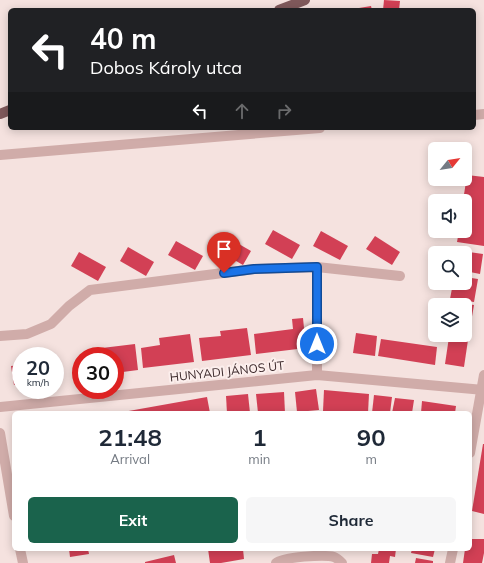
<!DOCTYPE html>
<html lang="en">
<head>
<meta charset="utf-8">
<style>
  body { margin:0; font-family:Mulish,sans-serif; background:#f6f6f7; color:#1f2937; height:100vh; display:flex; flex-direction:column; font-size:15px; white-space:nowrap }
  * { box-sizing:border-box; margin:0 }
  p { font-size:13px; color:#747a83 }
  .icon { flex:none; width:22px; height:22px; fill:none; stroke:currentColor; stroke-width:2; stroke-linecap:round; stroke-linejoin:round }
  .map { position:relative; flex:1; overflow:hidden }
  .side { position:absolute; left:12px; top:411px; width:460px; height:140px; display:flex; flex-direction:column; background:#fff; border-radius:6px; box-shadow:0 2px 10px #0003 }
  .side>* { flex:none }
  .banner { position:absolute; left:8px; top:8px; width:468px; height:122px; border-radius:6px; box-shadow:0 2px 10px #0003; background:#202124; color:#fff; overflow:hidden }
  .needle { width:26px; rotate:60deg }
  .controls { position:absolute; left:428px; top:142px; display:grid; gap:8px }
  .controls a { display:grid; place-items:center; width:44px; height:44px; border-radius:6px; background:#fff; box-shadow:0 2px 10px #0003; font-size:20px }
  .speed { position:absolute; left:12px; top:347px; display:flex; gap:8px; font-size:20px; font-weight:700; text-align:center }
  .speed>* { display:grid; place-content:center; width:52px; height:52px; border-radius:50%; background:#fff; box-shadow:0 2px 10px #0003; line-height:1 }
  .speed small { font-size:10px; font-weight:400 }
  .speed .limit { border:6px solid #d22; background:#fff; color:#111 }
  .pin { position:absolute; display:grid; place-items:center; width:34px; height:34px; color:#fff; margin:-41px -17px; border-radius:50% 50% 50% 0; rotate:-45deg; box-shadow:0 0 4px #0007 }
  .pin .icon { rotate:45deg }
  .me { position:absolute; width:44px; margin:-22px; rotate:0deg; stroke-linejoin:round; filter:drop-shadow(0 0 3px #0008) }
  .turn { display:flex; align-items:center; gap:14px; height:84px; padding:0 16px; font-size:18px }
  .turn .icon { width:52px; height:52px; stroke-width:2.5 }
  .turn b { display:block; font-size:28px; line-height:34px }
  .lanes { display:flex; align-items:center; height:38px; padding:0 16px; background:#0003; justify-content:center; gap:20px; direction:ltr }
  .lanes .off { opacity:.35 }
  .eta { display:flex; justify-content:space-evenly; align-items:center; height:68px; text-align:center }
  .eta b { font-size:24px; font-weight:700; line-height:28px }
  .button { display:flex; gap:8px; margin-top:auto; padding:8px 16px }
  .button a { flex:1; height:46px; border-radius:6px; background:#1a634c; color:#fff; font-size:16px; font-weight:700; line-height:46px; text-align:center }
  .button a+a { background:#f6f6f7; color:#1f2937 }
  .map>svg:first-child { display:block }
  .building { fill:#d24055 }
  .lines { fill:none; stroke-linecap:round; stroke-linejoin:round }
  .minor { stroke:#d0aca9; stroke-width:10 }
  .major { stroke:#7f595b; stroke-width:10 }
  .route-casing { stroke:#114b97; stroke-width:10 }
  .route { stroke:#1a73e8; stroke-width:7 }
  .labels { text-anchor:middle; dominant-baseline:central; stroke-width:4; stroke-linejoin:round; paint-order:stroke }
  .street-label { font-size:12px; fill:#3c292b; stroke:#fcefed }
</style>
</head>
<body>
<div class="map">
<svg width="484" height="563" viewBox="0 0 484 563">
  <rect width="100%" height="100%" fill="#f5e2df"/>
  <g class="building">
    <path d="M384,0L400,1L399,10H383Z"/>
    <path d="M371,6L372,10H353V9Z"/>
    <path d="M467,175L484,177V246L457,242L459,231H465V201H463Z"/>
    <path d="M273,230L300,245L292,259L265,244Z"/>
    <path d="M321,231L348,246L340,260L313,246Z"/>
    <path d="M225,236L251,251L243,265L217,250Z"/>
    <path d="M375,236L400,252L392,265L366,249Z"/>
    <path d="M176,241L203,256L195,270L168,255Z"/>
    <path d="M128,247L154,262L146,276L120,261Z"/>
    <path d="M455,250L483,254L480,274L465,271V253H455Z"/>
    <path d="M79,252L106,267L98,281L71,266Z"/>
    <path d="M465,277L478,279L474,302L450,299L453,283H465Z"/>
    <path d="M448,301L474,305L469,334H465V305H448Z"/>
    <path d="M303,318L306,348L256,354L254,334L293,329L292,319Z"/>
    <path d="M247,328L251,355L202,361L199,338L221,336L220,331Z"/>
    <path d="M356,333L377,336L375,356L353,353Z"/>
    <path d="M190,334L194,362L143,368L141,348L160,345L159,338Z"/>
    <path d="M449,337L468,340L464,367L445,364Z"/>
    <path d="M381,339L437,347L435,365L378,356Z"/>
    <path d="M135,344L138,370L115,373V356H103L102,348Z"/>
    <path d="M21,365V384L14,385L11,366Z"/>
    <path d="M316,389L319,410L297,412L295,392Z"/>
    <path d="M324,390L369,394L368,413L323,411Z"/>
    <path d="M284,392L285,413H258L256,394Z"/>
    <path d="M248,394L250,413H227L226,396Z"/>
    <path d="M374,395L392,397L390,413H372Z"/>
    <path d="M207,397L210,413H123V412Z"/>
    <path d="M395,398L414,400L412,413H392Z"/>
    <path d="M422,401L456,406L455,413H421Z"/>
    <path d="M483,444H484V514L472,511Z"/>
    <path d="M470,539H484V553L482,563H463L465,549H470Z"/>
    <path d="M69,549H88L89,554L70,557Z"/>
    <path d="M208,549H243L244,559L221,563H210Z"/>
    <path d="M379,549H396L395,557L390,556L389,563H371L372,554H378Z"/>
    <path d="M412,549H435L433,557L411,553Z"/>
    <path d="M174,555L176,563H145V562Z"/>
    <path d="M416,558L433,561V563H415Z"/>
  </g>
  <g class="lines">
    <g class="minor">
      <path d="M474,115L484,114"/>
      <path d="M0,155L320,128"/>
      <path d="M0,336L27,334L51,324L69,306L90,290L254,269L317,267L400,276"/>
      <path d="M317,375V267"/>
      <path d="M0,407L317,375L484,390"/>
      <path d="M0,433L14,516"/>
      <path d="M470,453L484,375"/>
      <path d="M20,549L23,563"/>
      <path d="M276,563C283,557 325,554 334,557C337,558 340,561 342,563"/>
      <path d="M450,563L453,549"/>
    </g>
    <g class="major">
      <path d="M279,10L305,0"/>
      <path d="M0,114L10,110"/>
    </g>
  </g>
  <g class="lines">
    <defs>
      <path id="route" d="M224,273L254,269L317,267V344"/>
    </defs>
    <use href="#route" class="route-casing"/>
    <use href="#route" class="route"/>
  </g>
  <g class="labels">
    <g class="street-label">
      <text transform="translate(227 371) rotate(-6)">HUNYADI JÁNOS ÚT</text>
    </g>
  </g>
</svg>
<div class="controls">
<a><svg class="needle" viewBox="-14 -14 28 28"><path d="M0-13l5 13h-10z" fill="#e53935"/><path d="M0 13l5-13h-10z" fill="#747a83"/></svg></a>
<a><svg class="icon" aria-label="sound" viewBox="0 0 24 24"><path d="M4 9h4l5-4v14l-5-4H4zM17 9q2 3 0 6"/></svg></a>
<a><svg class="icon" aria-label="search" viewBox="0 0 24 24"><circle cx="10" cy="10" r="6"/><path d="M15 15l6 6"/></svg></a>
<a><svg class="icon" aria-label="layers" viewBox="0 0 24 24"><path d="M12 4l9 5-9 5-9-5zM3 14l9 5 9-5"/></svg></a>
</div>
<div class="speed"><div>20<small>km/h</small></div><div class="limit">30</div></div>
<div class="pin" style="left:224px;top:273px;background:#d93025"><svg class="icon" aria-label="arrive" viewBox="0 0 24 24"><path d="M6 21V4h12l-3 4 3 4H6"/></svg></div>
<svg class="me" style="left:317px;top:344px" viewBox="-20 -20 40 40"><circle r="17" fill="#1a73e8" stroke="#fff" stroke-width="3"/><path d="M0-11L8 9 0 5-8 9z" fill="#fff"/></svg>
<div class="banner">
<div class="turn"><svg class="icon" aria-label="left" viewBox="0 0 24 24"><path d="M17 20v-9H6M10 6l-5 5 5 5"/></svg><div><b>40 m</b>Dobos Károly utca</div></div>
<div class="lanes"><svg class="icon" aria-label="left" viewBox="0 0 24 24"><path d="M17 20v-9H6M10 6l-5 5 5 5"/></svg><svg class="icon off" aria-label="ahead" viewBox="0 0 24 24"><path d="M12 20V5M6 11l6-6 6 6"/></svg><svg class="icon off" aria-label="right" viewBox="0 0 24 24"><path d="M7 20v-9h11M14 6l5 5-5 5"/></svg></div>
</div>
<section class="side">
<div class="eta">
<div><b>21:48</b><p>Arrival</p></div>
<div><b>1</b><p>min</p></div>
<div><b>90</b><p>m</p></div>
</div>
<div class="button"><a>Exit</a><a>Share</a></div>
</section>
</div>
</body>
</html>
